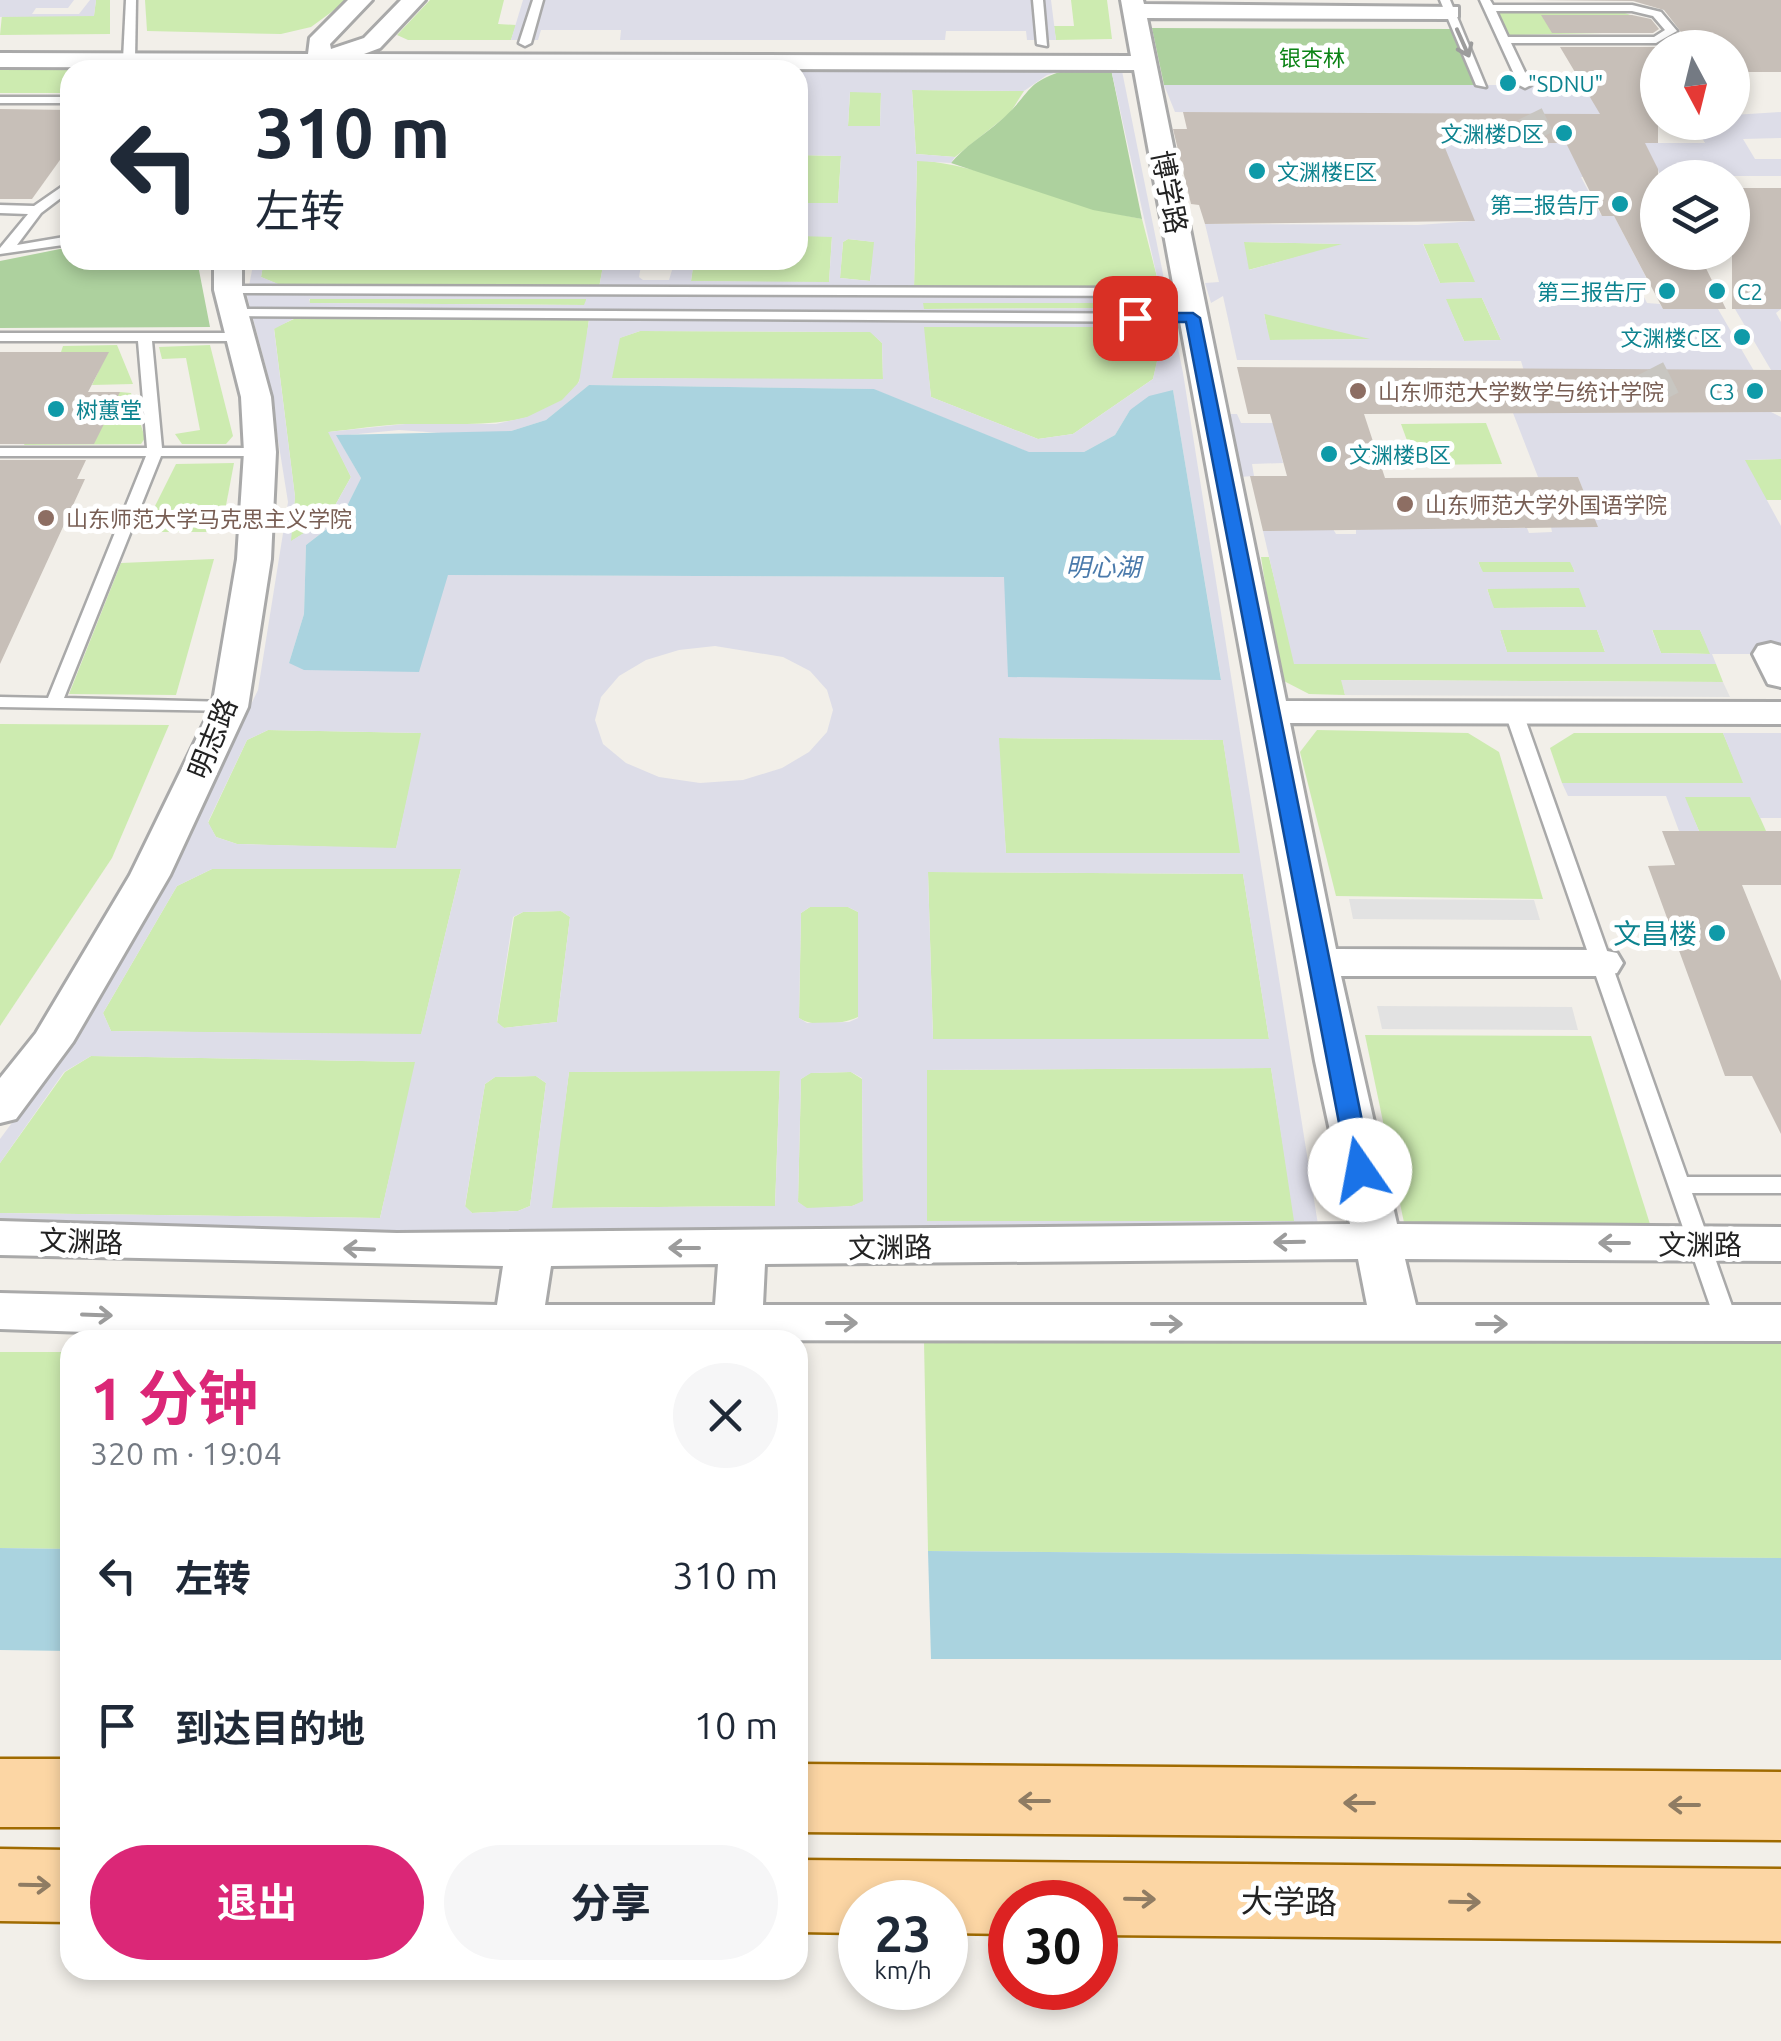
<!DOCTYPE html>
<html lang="zh">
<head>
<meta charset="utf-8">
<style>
  body { margin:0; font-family:Ubuntu,"Noto Sans SC",sans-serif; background:#f6f6f7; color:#1f2937; height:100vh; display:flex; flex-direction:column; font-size:38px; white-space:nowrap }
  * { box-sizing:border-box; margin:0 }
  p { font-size:32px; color:#747a83 }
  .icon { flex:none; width:55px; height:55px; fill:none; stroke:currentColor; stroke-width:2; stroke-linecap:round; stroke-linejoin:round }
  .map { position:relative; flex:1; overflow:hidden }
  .sheet { position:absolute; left:60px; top:1330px; width:748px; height:650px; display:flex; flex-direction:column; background:#fff; border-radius:30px; box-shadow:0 5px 15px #0003 }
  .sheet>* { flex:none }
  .hud { position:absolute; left:60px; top:60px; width:748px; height:210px; border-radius:30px; box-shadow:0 5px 15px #0003; background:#fff; color:#1f2937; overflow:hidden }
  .needle { width:65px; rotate:173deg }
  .controls { position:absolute; left:1640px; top:30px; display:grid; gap:20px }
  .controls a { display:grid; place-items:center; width:110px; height:110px; border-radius:50%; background:#fff; box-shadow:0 5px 15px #0003; font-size:50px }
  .speed { position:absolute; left:838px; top:1880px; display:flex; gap:20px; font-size:50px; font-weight:700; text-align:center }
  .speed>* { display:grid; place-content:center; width:130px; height:130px; border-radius:50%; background:#fff; box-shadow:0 5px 15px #0003; line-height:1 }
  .speed small { font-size:25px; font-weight:400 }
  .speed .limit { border:15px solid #d22; background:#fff; color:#111 }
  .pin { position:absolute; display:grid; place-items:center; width:85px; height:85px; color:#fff; margin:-42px; border-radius:20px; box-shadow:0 5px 15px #0006 }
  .me { position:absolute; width:110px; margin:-55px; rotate:348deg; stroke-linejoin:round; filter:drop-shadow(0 0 8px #0008) }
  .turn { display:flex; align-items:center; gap:35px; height:210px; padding:0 30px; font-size:45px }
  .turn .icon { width:130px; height:130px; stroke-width:2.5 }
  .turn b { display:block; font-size:70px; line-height:85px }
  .round { display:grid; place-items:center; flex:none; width:105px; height:105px; border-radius:52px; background:#f6f6f7 }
  .overview { display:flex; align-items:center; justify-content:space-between; height:170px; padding:0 30px }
  h1 { font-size:60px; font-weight:700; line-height:75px; color:#db2777 }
  .action { display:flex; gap:20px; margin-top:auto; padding:20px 30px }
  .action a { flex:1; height:115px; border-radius:60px; background:#db2777; color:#fff; font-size:40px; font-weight:700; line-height:115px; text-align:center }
  .action a+a { background:#f6f6f7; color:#1f2937 }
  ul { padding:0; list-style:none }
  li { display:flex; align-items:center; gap:30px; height:150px; padding:0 30px }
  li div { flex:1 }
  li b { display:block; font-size:38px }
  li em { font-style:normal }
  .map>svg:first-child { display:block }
  .grass { fill:#cdebb0 }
  .forest { fill:#add19e }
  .parking { fill:#e2e2e2 }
  .plaza { fill:#dddde8; fill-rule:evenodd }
  .water { fill:#aad3df }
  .building { fill:#c7bfb8 }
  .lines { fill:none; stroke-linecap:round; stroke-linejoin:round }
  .street-tunnel-far1 { stroke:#c8c6c1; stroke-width:26; stroke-dasharray:26 12; stroke-linecap:butt }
  .street-tunnel { stroke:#c8c6c1; stroke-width:34; stroke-dasharray:34 16; stroke-linecap:butt }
  .lane-casing { stroke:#a9a9a9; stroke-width:5 }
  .street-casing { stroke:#a9a9a9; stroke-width:6 }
  .primary-casing { stroke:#a06b00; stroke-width:5 }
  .lane { fill:#fff; fill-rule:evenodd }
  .street { fill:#fff; fill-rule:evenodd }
  .primary { fill:#fcd6a4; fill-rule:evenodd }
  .oneway { stroke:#9c9c9c }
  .oneway2 { stroke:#8f7c63 }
  .route { fill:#1a73e8; stroke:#114b97; stroke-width:2.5 }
  .culture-dot { fill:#0f9aa8; stroke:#fff; stroke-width:4 }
  .education-dot { fill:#8d6e63; stroke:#fff; stroke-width:4 }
  .labels { text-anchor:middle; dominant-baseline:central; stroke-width:10; stroke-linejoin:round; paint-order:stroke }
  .far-park-label { font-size:22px; fill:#0c8416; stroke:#fff }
  .far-culture-label { font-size:22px; fill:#0d838f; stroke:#fff; text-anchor:start }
  .far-education-label { font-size:22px; fill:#785e54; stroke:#fff; text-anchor:start }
  .far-water-label { font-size:25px; font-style:italic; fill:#4a7aab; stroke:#fff }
  .street-label { font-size:28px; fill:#222; stroke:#fff }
  .culture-label { font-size:28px; fill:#0d838f; stroke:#fff; text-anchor:end }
  .near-street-label { font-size:32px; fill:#222; stroke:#fff }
</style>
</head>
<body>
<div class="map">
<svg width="1781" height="2041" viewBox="0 0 1781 2041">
  <rect width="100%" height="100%" fill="#f2efe9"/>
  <g class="grass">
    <path d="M96,0H110V34L0,35L2,15H94Z"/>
    <path d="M145,0H348L311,27L281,34L147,31Z"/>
    <path d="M430,0H504L498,24L516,25L511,40H408L397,35Z"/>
    <path d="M1071,0H1107L1112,39L1056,40L1054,26H1074Z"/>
    <path d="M1497,12L1625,13L1647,21L1648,32L1509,35Z"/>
    <path d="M288,61L283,70H70V93H0V62Z"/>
    <path d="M912,90L1024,91L1010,113L955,157L916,154Z"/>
    <path d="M850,92H881L880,126H848Z"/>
    <path d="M798,155L841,156L838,203H798Z"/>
    <path d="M917,160C992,166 1066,205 1142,219L1157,277L1144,289L914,288Z"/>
    <path d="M798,236H832L829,283L691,281L694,260H798Z"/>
    <path d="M848,239L875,242L870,281L840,278L843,242Z"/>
    <path d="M1243,242L1347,244L1248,270Z"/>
    <path d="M1423,243H1458L1476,282L1440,283Z"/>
    <path d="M264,260H604L599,288H287L261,277Z"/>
    <path d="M1445,298H1482L1501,340L1464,341Z"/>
    <path d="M310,299H587L585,305L309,303Z"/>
    <path d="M923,303H1141L1142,308L923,309Z"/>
    <path d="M1264,313L1376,339L1269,340Z"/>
    <path d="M294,319H589C586,338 587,363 579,381C556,434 452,423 406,424C381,425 354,429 329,432L351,477L328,518L290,542L295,497L274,328Z"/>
    <path d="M923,327H1150L1158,357L1153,379L1073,434L1038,439L931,397Z"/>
    <path d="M640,331L871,332L882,343L883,380L611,378L619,338Z"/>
    <path d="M117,345L133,384L92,385L108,352H61L63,346Z"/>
    <path d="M210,345L233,436L226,444H182L175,434L200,430L186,358L162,359L159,347Z"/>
    <path d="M120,392L131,393L145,438L141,444L24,445L34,426Z"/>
    <path d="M1486,423L1502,464L1416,465L1401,424Z"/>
    <path d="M1781,459V500H1766L1744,460Z"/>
    <path d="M234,463L221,532H142L176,464Z"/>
    <path d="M1261,557H1269L1295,664H1716L1723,682L1342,680L1345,695L1309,694L1280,679Z"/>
    <path d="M214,559L176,695L69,694L121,563Z"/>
    <path d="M1478,561L1571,562L1575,573L1482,572Z"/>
    <path d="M1487,588H1580L1587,607L1493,608Z"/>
    <path d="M1652,629L1700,630L1711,654L1661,653Z"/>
    <path d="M1500,630H1597L1605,652H1507Z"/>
    <path d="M0,724L169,725L112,858L0,1026Z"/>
    <path d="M268,730L422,733L396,849L237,844L216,837L208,823L247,740Z"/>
    <path d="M1317,730L1468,733L1499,752L1543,899L1336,896L1300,752Z"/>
    <path d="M1574,733H1723L1744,783H1562L1550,748Z"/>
    <path d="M998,738L1223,740L1241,854H1006Z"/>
    <path d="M1684,797H1751L1766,831H1699Z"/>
    <path d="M212,869H461L421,1035L111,1031L103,1013L177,886Z"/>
    <path d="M928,872L1243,874L1269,1039H933Z"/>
    <path d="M810,907H848L858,912V1017C843,1024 813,1028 799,1018L801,913Z"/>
    <path d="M561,911L570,917L557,1022L504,1028L497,1023L514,917L523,912Z"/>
    <path d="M1365,1035L1591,1036L1654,1237H1407Z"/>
    <path d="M91,1056L416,1062L380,1218L0,1213V1163L65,1072Z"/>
    <path d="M1271,1068L1295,1221L927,1222L926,1070Z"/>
    <path d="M780,1070L775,1206L551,1208L569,1072Z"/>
    <path d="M851,1072L862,1079L863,1202L852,1206L807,1209L798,1202L801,1079L810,1073Z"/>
    <path d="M536,1076L546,1083L530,1206L518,1211L472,1213L465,1207L485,1084L495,1077Z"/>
    <path d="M1781,1339V1558L928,1551L924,1341Z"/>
    <path d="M0,1352H70V1549L0,1548Z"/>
  </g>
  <g class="forest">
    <path d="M1152,28L1452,29L1482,85H1164Z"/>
    <path d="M1074,68L1111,69L1142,219L1093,210L951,163C964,147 984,135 1000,121C1034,92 1022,81 1074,68Z"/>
    <path d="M70,247V260H197L210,327L0,328V261Z"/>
  </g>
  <g class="parking">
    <path d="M1341,680L1723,682L1730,697L1345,695Z"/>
    <path d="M1349,899L1534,900L1540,920L1353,919Z"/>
    <path d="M1377,1006L1572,1007L1578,1030L1382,1029Z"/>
  </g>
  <g class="plaza">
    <path d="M0,0H74L68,8H36L32,14H79L90,0H96L94,16L0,17Z"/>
    <path d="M523,0H1051L1056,40H1027L1026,31H946L945,40H620L621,30H541L538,40H511Z"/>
    <path d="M339,64L1121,66L1183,373L1319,1231L915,1237L0,1233V1213L380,1218L415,1062L91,1056L64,1072L0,1163V1139L59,1059L160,891L258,690L288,502L267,371L247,296L254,260H264L261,277L288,288H599L604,260H642L639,277L643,280H669L675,260H694L691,281L829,282L832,237L798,236V203H838L841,156L798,155V70H336ZM1074,68L1111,69L1157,277L1152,285L1143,289L914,288L917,161L951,163L955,157L916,154L912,90L1024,91L1047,75ZM850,92L881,93L880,126H848ZM848,239L874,242L870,281L840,278L843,242ZM309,299H586V300L584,305L310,303ZM923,303H1141L1142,308L924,309ZM293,319L589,320L579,382L562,400L527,417L496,424H405L328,432L351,477L328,518L291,541L295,497L274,329ZM1150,327L1158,357L1153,379L1073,434L1038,439L931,397L924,327ZM640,331L870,332L882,343L883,379L612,378L620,338ZM589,385L873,389L1028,452H1084L1115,435L1130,410L1173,390L1221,679L1009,677L1005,577L448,575L289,663L304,614L306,545L341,518L361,478L337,436L399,430L470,435L511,431L546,420ZM715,646L783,657L810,671L827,690L833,710L827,732L809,752L782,768L743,780L700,783L659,777L626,763L603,744L595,720L601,697L619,676L646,660L679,650ZM268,730L421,733L396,848L237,844L216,837L208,822L247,740ZM999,738L1223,740L1240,853H1006ZM212,869H461L421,1034L111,1031L103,1013L177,886ZM928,872L1243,874L1269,1039H933ZM810,907H848L858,912V1018L849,1022L807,1023L799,1018L801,913ZM561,911L570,917L557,1022L504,1028L497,1022L513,917L523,912ZM1271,1068L1294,1221H927V1070ZM780,1071L775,1206L552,1208L569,1072ZM851,1072L862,1078L863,1201L852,1206L807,1208L798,1202L801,1079L811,1073ZM536,1076L546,1083L530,1206L518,1211L472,1213L465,1206L485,1084L495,1077Z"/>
    <path d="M1164,85H1657L1619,114L1411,115L1175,112Z"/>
    <path d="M1781,112V138L1743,139L1755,159H1781V176H1661L1644,143H1705L1693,123L1732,122L1733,115Z"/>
    <path d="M1411,143H1630L1648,176L1581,177L1601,215L1614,216L1645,275L1646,278L1635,279L1647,303L1660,304L1663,309H1718L1754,371H1524L1521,361L1237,360L1223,296L1211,303L1205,283L1219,282L1205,224L1418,225L1474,221L1461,188ZM1244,242L1342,244L1249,270ZM1458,243L1475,282L1440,283L1423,244ZM1482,298L1501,340L1464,341L1446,299ZM1264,314H1265L1370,339L1270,340Z"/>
    <path d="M1735,309H1781L1776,313L1781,322V370H1771Z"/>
    <path d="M1771,412L1781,417V459L1745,460L1781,526V654H1712L1716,664H1294L1263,531L1333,529L1336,534H1356V529L1527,528L1529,533L1552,532L1551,527H1597L1578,477H1538L1513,413ZM1478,562H1570L1575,572H1483ZM1579,588L1586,607L1494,608L1487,589ZM1500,630H1597L1605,652H1507ZM1652,630H1700L1710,654L1661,653Z"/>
    <path d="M1226,414H1237L1241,423H1273L1283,463L1252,464L1254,476L1239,477Z"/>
    <path d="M1723,733H1781V818H1760L1750,797H1685L1699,831H1679L1666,796H1568L1562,783H1743Z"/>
  </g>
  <g class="water">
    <path d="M589,385L874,389L1029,452H1084L1115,435L1130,410L1149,396L1173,390L1221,680L1008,677L1004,577L448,575L419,672L304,670L289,663L304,614L306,545L341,518L361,478L336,435L511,431L546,420Z"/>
    <path d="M0,1548L70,1549V1651L0,1650Z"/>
    <path d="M928,1551L1781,1558V1660L931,1659Z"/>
  </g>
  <g class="building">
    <path d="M1532,0H1781V72H1732V48H1658V143H1645L1658,169V252H1698L1726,309H1663L1614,216H1602L1566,143H1443L1475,221L1205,224L1199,205L1191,204L1173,129H1187L1183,112L1600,114L1560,47H1656L1681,32L1664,10L1633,1Z"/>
    <path d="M1541,15H1632L1651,19L1659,29L1653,33H1552Z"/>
    <path d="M0,109L70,110V146L32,199H0Z"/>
    <rect x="1732" y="188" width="49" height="121"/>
    <path d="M0,352H109L88,392H120L94,444H0Z"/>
    <path d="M1237,367L1781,370V412L1364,414L1385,478L1578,477L1598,527L1263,531L1250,476H1287L1270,414H1248Z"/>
    <path d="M0,460H86L77,479H85L0,664Z"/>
    <path d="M1662,831H1781V885H1742L1781,981V1134L1752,1076H1725L1648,866L1675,865Z"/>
  </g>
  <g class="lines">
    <path class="street-tunnel-far1" d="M1530,114L1544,143"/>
    <path class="street-tunnel" d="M1648,370L1670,413"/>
    <defs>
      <g id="lane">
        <path d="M126,0H136L135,60L129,63L123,60Z"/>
        <path d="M533,0H543L531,43L525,46L519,43Z"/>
        <path d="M1033,0H1043L1047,46L1037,44Z"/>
        <path d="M1440,0H1450L1486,87L1476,85Z"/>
        <path d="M1480,0H1490L1493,5H1632L1661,12L1677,31L1656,43H1511L1531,85L1525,88L1519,85ZM1496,11H1632L1653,16L1665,30L1654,37H1508Z"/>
        <rect x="0" y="97" width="70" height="6"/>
        <path d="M70,181V191L41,213L17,245L70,236V244L0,254V248L28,214L0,213V205L34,206Z"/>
        <path d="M228,286L1170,288L1177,292L1170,296L223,293L221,290Z"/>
        <path d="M234,309L1193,314L1200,318L1193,322L229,316L227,313Z"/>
        <path d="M0,333H244L251,337L244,341H152L162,448H260L267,452L260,456H161L64,698L230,702L239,707L236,711L0,707V697L48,698L146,456H0V448H147L138,341H0Z"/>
        <path d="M1514,708L1523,713L1687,1177H1781V1193H1692L1738,1323L1735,1329L1727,1332L1719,1329L1716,1323L1505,713Z"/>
      </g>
      <g id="street">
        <path d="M348,0H372L330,44L331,49L364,38L401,0H425L380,48L364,54L1131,56L1121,0H1143L1144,4L1458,7V17L1450,19L1147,18L1286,701L1781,702V724L1290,723L1336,949L1602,950L1617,953L1623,963L1617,973L1602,976H1341L1397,1224L1781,1227V1261L1405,1259L1416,1305H1781V1341L316,1340L0,1329V1293L497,1305L503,1266L0,1255V1221L397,1233L1350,1224L1315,1061L1134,70L0,67V53L308,54L310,38ZM1358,1259L1367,1305H763L765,1264ZM718,1264L715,1305H545L551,1266Z"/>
        <path d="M214,260H242V290L271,397L276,452L271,559L248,707L170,875L73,1042L16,1119L0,1123V1078L36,1033L130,875L212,707L237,559L244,452L241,397L214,290Z"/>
        <path d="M1771,643L1781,646V687L1768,684L1753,654L1758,646Z"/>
      </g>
      <g id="primary">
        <rect x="0" y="1759" width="70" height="68"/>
        <path d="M798,1764L1781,1772V1840L798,1832Z"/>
        <path d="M0,1849L70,1850V1922L0,1921Z"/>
        <path d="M798,1860L1781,1869V1941L1095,1935V1902H1010V1934L945,1933V1902H860V1933L798,1932Z"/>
      </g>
    </defs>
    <use href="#lane" class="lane-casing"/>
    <use href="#street" class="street-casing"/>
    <use href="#primary" class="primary-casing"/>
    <use href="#lane" class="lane"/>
    <use href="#street" class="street"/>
    <use href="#primary" class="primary"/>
  </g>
  <defs><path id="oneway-shaft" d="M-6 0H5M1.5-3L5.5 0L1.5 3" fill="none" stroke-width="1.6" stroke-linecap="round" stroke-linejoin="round" transform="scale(2.5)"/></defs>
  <g class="oneway">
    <use href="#oneway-shaft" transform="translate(1463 43) rotate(66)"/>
    <use href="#oneway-shaft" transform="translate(1289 1242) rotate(179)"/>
    <use href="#oneway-shaft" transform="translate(1614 1243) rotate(-180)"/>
    <use href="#oneway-shaft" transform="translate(684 1248) rotate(180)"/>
    <use href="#oneway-shaft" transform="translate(359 1249) rotate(-178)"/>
    <use href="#oneway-shaft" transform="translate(97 1315) rotate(2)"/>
    <use href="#oneway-shaft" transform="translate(842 1323)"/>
    <use href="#oneway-shaft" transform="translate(1167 1324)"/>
    <use href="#oneway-shaft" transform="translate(1492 1324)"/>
  </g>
  <g class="oneway2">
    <use href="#oneway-shaft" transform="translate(1034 1801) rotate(-180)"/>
    <use href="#oneway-shaft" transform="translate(1359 1803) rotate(-180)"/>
    <use href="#oneway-shaft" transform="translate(1684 1805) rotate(-180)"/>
    <use href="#oneway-shaft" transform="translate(35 1885) rotate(1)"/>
    <use href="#oneway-shaft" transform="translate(1140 1899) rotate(1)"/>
    <use href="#oneway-shaft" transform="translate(1465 1902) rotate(1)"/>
  </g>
  <path class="route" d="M1193,313L1200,318L1372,1170L1360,1178L1348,1170L1186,322H1135L1128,318L1135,313Z"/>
  <g class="culture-dot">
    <circle cx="1508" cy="83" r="10"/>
    <circle cx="1564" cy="133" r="10"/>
    <circle cx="1257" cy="171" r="10"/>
    <circle cx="1620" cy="204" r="10"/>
    <circle cx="1667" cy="291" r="10"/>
    <circle cx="1717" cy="291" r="10"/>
    <circle cx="1742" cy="337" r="10"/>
    <circle cx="1755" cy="391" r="10"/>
    <circle cx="56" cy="409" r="10"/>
    <circle cx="1329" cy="454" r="10"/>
    <circle cx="1717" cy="933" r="10"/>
  </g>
  <g class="education-dot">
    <circle cx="1358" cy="391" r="10"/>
    <circle cx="1405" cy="504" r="10"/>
    <circle cx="46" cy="518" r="10"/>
  </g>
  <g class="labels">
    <g class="far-park-label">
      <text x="1312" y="57">银杏林</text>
    </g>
    <g class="far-culture-label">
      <text x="1528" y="83">"SDNU"</text>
      <text x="1544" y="133" text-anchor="end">文渊楼D区</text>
      <text x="1277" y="171">文渊楼E区</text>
      <text x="1600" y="204" text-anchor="end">第二报告厅</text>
      <text x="1647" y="291" text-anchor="end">第三报告厅</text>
      <text x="1737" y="291">C2</text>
      <text x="1722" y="337" text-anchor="end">文渊楼C区</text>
      <text x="1735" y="391" text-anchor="end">C3</text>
      <text x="76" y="409">树蕙堂</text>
      <text x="1349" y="454">文渊楼B区</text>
    </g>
    <g class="far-education-label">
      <text x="1378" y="391">山东师范大学数学与统计学院</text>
      <text x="1425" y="504">山东师范大学外国语学院</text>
      <text x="66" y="518">山东师范大学马克思主义学院</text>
    </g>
    <g class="far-water-label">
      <text x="1103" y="567">明心湖</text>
    </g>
    <g class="street-label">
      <text transform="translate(1170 192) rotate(79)">博学路</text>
      <text transform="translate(212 738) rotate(-68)">明志路</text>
      <text transform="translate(81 1241) rotate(2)">文渊路</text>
      <text x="1700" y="1244">文渊路</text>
      <text transform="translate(890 1247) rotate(-1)">文渊路</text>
    </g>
    <g class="culture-label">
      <text x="1697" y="933">文昌楼</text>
    </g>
    <g class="near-street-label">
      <text transform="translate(1289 1901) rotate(1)">大学路</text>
    </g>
  </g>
</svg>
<div class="controls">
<a><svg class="needle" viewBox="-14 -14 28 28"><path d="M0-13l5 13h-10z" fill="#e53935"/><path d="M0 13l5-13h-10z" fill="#747a83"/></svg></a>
<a><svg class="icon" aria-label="layers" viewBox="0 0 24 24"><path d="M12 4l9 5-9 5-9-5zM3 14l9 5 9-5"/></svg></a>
</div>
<div class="speed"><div>23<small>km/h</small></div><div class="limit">30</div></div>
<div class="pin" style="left:1135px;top:318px;background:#d93025"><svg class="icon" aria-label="arrive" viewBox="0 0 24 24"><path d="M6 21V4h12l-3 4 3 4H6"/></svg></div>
<svg class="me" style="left:1360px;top:1170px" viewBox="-20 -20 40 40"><circle r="19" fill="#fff"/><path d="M0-13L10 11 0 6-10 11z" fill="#1a73e8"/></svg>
<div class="hud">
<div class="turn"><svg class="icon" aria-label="left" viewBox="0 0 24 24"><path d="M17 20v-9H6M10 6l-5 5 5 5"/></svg><div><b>310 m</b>左转</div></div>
</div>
<section class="sheet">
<div class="overview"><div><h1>1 分钟</h1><p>320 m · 19:04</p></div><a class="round"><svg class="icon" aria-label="close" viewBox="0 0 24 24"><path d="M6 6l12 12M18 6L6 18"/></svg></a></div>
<ul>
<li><svg class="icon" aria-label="left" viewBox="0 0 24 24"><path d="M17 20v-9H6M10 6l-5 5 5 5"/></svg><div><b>左转</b></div><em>310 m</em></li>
<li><svg class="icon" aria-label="arrive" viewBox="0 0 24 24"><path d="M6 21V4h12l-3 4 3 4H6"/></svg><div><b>到达目的地</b></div><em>10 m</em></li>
</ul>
<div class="action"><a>退出</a><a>分享</a></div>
</section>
</div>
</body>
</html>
